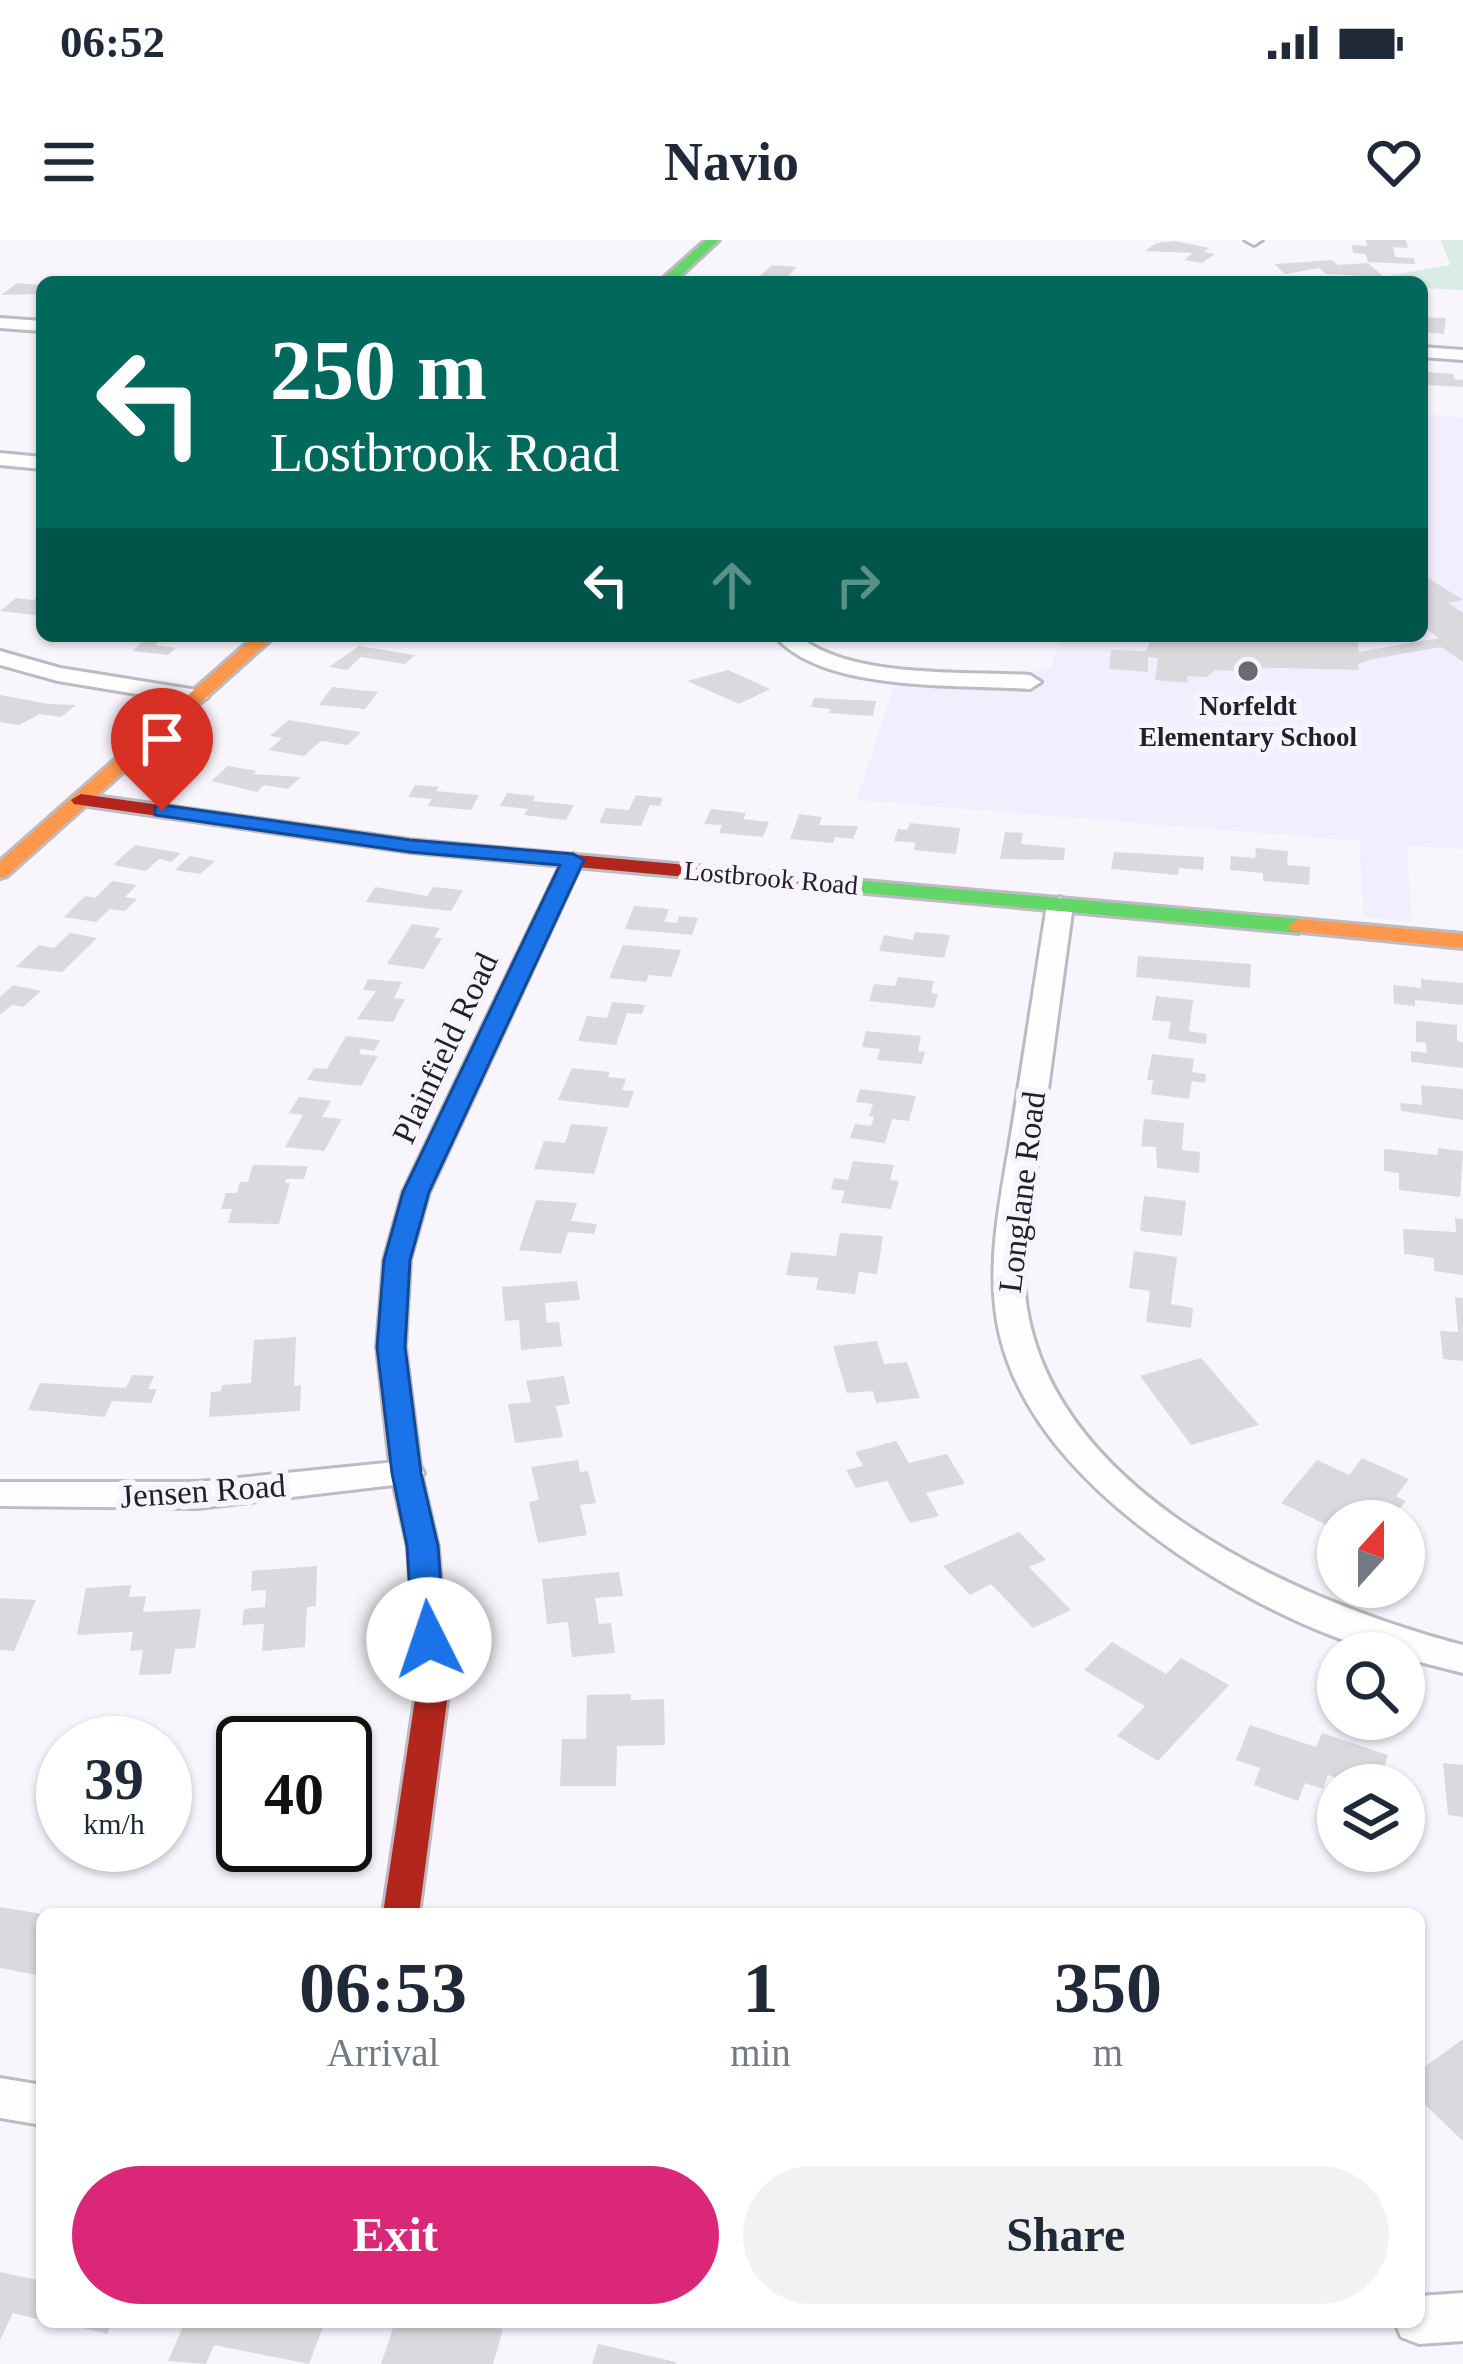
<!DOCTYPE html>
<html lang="en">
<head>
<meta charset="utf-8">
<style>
  body { margin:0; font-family:Georgia,serif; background:#f2f2f3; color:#1f2937; height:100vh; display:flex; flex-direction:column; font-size:45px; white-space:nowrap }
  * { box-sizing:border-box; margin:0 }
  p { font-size:39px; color:#747a83 }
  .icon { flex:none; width:66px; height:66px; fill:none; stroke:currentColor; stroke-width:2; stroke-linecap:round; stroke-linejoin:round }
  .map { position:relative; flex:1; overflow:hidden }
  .details { position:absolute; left:36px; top:1668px; width:1389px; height:420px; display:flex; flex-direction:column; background:#fff; border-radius:18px; box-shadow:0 3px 9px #0004 }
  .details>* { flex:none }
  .banner { position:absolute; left:36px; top:36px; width:1392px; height:366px; border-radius:18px; box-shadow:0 3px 9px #0004; background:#00695c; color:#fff; overflow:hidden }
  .needle { width:78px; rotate:21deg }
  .controls { position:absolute; left:1317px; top:1260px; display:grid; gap:24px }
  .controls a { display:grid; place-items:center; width:108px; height:108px; border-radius:50%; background:#fff; box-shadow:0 3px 9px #0004; font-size:60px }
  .speed { position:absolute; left:36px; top:1476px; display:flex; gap:24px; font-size:60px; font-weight:700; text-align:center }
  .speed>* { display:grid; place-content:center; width:156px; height:156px; border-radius:50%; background:#fff; box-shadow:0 3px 9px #0004; line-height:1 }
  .speed small { font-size:30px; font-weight:400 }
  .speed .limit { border:6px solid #111; border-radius:18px; background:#fff; color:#111 }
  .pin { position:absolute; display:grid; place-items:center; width:102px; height:102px; color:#fff; margin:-123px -51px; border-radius:50% 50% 50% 0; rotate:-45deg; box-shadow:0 0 12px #0007 }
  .pin .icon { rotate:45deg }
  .me { position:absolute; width:132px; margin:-66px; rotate:356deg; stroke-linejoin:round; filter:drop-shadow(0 0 9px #0008) }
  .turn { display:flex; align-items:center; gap:42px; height:252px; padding:0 36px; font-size:54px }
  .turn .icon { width:156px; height:156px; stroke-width:2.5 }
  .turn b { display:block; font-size:84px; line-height:102px }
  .lanes { display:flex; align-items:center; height:114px; padding:0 36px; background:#0003; justify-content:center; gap:60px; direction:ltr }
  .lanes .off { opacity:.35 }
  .eta { display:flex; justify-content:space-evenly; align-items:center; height:204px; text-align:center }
  .eta b { font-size:72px; font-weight:700; line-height:84px }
  .button { display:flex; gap:24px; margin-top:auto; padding:24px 36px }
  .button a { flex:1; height:138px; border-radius:72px; background:#db2777; color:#fff; font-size:48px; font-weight:700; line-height:138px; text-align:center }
  .button a+a { background:#f2f2f3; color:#1f2937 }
  .status { display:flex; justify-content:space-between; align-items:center; height:84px; padding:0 60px; background:#fff; direction:ltr }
  .status svg { height:33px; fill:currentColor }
  header { display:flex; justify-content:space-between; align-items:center; height:156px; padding:0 36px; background:#fff; font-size:54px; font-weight:700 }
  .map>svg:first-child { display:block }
  .education { fill:#f3eefd }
  .green { fill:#dbebe5 }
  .building { fill:#dcd9de }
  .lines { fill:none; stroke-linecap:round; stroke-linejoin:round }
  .street-casing { stroke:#bdbbc1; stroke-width:6 }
  .fast-casing { stroke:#bdbbc1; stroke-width:6 }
  .slow-casing { stroke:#bdbbc1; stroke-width:6 }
  .jam-casing { stroke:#bdbbc1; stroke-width:6 }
  .street { fill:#fefeff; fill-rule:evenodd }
  .fast { fill:#63d668; fill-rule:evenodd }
  .slow { fill:#ff974d; fill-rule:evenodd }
  .jam { fill:#b3261e; fill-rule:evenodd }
  .route { fill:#1a73e8; stroke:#114b97; stroke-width:3 }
  .poi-dot { fill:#6d6b71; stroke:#f7f3ff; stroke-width:4.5 }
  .labels { text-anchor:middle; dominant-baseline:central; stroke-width:12; stroke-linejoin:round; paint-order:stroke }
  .far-poi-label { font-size:27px; font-weight:bold; fill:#222026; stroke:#f7f3ff }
  .far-street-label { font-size:27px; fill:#222026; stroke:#f7f3ff }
  .street-label { font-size:33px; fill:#222026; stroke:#f7f3ff }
</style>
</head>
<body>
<div class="status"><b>06:52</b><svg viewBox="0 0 49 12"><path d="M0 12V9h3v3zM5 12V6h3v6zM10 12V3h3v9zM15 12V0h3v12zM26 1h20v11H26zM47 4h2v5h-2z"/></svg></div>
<header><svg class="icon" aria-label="menu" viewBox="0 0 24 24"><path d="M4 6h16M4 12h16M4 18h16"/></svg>Navio<svg class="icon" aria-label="heart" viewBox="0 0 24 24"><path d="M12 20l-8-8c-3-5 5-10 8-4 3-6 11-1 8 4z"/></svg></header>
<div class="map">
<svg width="1463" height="2124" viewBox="0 0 1463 2124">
  <rect width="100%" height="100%" fill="#f8f6fc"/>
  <path class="education" d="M1422,173L1463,178V609L1407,606L1412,682L1364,677L1359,601L857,560L897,436L971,446L1051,427L1061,396H1422Z"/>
  <path class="green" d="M1441,0H1463V50L1422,48V42H1353L1450,25Z"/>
  <g class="building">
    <path d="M1366,0H1406L1408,8L1393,7L1395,17L1414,18L1415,24L1368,22L1366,14L1353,13L1352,5L1367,6Z"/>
    <path d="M1175,1L1209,8L1204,12L1215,14L1202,23L1184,20L1193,13L1145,11L1157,3Z"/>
    <path d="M1332,20L1338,25L1368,23L1384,37L1326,34L1319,28L1285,34L1274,24Z"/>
    <path d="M772,25L797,27L782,42H763L768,37L760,36Z"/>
    <path d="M17,43L42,45V54L1,55Z"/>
    <path d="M1422,77L1446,78L1444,94L1422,92Z"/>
    <path d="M1425,132L1454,134V139L1463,140V147L1426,145Z"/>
    <path d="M1422,334L1463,360L1448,363L1463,373V422L1441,407L1373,419L1358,424L1359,430L1234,427V431L1215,430L1207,437L1187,436L1188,443L1155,440L1158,418L1148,417V432L1109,429L1111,410L1146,411L1152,396H1357L1359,412L1439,398L1422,386Z"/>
    <path d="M42,354V376L0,371L16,358L33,360Z"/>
    <path d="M146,397L162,399L155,405L176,408L168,415L133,411Z"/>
    <path d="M359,406L415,415L405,424L361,417L347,430L329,427Z"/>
    <path d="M728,430L770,449L739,464L687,441Z"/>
    <path d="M332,447L378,452L365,469L319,465Z"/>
    <path d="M0,455L49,464L76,465L61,477L40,474L19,485L0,482Z"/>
    <path d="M814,458L876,461L873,476L829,473L830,469L811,467Z"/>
    <path d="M289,480L361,492L348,505L321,501L304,516L269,510L282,498L270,496Z"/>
    <path d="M228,526L257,531L253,534L301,537L288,549L264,545L257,552L211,541Z"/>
    <path d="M415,545L439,547L436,551L479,555L471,570L428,566L432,559L408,557Z"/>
    <path d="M507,553L535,556L533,561L574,565L566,580L524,575L528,569L500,566Z"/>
    <path d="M636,555L663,558L660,566L650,565L641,586L599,583L606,568L629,570Z"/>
    <path d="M711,569L746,573L743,579L769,582L763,597L719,593L722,585L704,584Z"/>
    <path d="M799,574L822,577L819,585L858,586L853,599L835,597L833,603L790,599Z"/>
    <path d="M910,583L960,588L956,614L913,610L916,603L894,601L898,589L907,590Z"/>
    <path d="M1005,592L1023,593L1021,604L1065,608L1064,620L1000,619Z"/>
    <path d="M135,605L181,613L171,622L159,619L146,631L113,625Z"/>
    <path d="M1256,608L1288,611L1287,625L1310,627L1309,645L1263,641V633L1230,630L1231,616L1255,618Z"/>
    <path d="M1114,612L1204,617L1203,630L1179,628L1178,635L1111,629Z"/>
    <path d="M190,616L215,621L200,634L175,630Z"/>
    <path d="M112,641L137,645L125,657L137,659L125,671L110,669L96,682L64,677L85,656L95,658Z"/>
    <path d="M375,647L427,656L433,647L463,650L451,671L366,662Z"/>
    <path d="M634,666L669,669L664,682L677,683L679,676L698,678L692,695L625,689Z"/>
    <path d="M412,684L440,688L434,698H442L424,729L387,724Z"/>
    <path d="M915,692L950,695L944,718L879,711L884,695L913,700Z"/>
    <path d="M70,693L97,698L62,732L16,727L39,705L54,708Z"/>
    <path d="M623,705L681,710L671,737L649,735L646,742L609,738Z"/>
    <path d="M1138,716L1251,724L1250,748L1136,737Z"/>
    <path d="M898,737L934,741L931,753L938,754L934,768L869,761L874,744L895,746Z"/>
    <path d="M368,739L402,742L394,758L405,759L393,782L357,779L376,751L363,750Z"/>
    <path d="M1421,739L1463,743V765L1415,760V766L1394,764L1393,745L1421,748Z"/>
    <path d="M13,745L41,751L23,767L12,765L0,775V757Z"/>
    <path d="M1156,756L1193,760L1189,791L1207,794L1206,804L1168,799L1171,782L1152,780Z"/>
    <path d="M612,762L645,765L642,774L627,773L616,805L578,801L587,776L607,778Z"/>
    <path d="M1416,781L1457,785V801L1463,802V828L1411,822V811L1427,813L1426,803L1416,802Z"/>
    <path d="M866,791L921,796L918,811L925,812L922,824L877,820L880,809L862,807Z"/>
    <path d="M346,796L380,800L374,811L361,809L359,814L378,816L361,846L307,840L314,828L327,829Z"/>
    <path d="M1152,814L1194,819L1192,832L1206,834L1205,843L1192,841L1189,859L1151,854L1153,840H1147Z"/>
    <path d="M572,828L610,832L608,837L626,839L622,850L634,851L628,868L558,860Z"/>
    <path d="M1421,845L1463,849V880L1401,871L1400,863L1422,865Z"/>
    <path d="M860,849L916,856L909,881L892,879L885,903L850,898L855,884L871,886L874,877L869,876L873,864L856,862Z"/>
    <path d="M299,857L331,861L322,877L342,879L324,911L285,907L303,875L289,873Z"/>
    <path d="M1144,879L1184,883L1182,910L1200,912L1199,933L1157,928L1156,907L1141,906Z"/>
    <path d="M571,884L608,887L594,934L534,929L544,901L565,903Z"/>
    <path d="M1438,908L1463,911L1460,957L1399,950V933L1384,931V909L1438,915Z"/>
    <path d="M853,921L894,925L890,940L899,941L891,969L841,963L845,951L831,949L834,938L848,940Z"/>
    <path d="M253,925L308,926L304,939H286L285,943H290L279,984L228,983L232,969H221L226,953H237L240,942H248Z"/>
    <path d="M1144,956L1186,961L1182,996L1140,991Z"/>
    <path d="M536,960L577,963L571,981L597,984L594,994L568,992L561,1014L519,1010Z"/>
    <path d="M1455,978L1463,979V1035L1434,1031V1018L1404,1014L1403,989L1456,992Z"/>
    <path d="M840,993L883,996L877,1034L859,1032L855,1054L816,1050L818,1038L786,1035L791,1012L836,1016Z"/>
    <path d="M1134,1011L1177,1017L1171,1064L1193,1068L1191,1088L1146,1082L1150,1051L1129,1048Z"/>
    <path d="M577,1041L580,1060L545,1063L547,1083L559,1082L562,1106L521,1110L519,1080L505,1081L502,1047Z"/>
    <path d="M1455,1057L1463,1058V1121L1443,1119L1440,1091L1458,1092Z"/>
    <path d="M296,1097L294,1146L301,1145L300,1171L209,1177L211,1152L221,1151L222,1145L251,1143L254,1100Z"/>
    <path d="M877,1101L884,1124L907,1122L920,1158L876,1163L873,1151L847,1153L833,1106Z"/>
    <path d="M1201,1118L1259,1185L1191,1205L1140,1136Z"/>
    <path d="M132,1135L154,1136L148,1149H157L151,1163L112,1161L105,1177L28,1170L40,1143L126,1148Z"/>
    <path d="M564,1136L570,1164L556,1166L563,1197L515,1203L508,1164L531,1162L526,1141Z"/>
    <path d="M896,1201L909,1223L947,1214L965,1244L926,1253L939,1276L910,1283L887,1241L856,1248L846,1230L863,1226L855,1212Z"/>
    <path d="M1362,1218L1409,1239L1396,1256L1406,1261L1389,1281H1363L1339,1270L1327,1285L1281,1263L1317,1220L1349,1235Z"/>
    <path d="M578,1220L580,1232L588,1231L596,1263L580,1265L587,1295L538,1303L529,1262L539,1260L531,1227Z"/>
    <path d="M1019,1292L1046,1320L1029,1327L1071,1370L1033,1388L991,1344L970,1355L943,1326Z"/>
    <path d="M317,1326L316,1366L307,1367L305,1407L262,1411L264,1384L242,1385L244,1369L265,1367L266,1350L251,1351L252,1331Z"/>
    <path d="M619,1332L623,1356L595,1358L599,1384L611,1383L615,1413L572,1417L568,1382L547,1384L542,1339Z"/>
    <path d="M131,1345L129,1357L146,1356L143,1372L201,1369L195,1408L175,1409L171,1434L139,1435L143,1410L130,1411L133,1392L77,1395L86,1348Z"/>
    <path d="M0,1358L36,1360L14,1411L0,1410Z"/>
    <path d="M1112,1402L1166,1434L1181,1418L1229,1445L1158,1521L1117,1496L1145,1466L1084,1430Z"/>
    <path d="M631,1454V1460L664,1459L665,1505L617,1506L616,1546H560L562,1499H586L587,1455Z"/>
    <path d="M1250,1485L1316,1507L1322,1493L1388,1515L1378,1545H1359L1328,1535L1323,1549L1305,1543L1298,1561L1254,1545L1260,1528L1236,1520Z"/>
    <path d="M1443,1523L1463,1525V1577L1448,1575Z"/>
    <path d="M0,1667L42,1674V1736L0,1728Z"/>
    <path d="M1463,1799V1901L1419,1859V1831Z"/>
    <path d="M0,2032L42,2041V2080L13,2073L0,2100Z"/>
    <path d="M60,2082H112L107,2094Z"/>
    <path d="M185,2082H325L309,2124L214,2105L206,2124L168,2121Z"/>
    <path d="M395,2082H464L503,2089L493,2124H381Z"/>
    <path d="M598,2104L676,2122V2124H592Z"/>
  </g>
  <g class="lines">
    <defs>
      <g id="street">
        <path d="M1245,0H1262L1254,5Z"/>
        <path d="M0,78L42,81V91L0,88Z"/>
        <path d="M1422,107L1463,110V120L1422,117Z"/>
        <path d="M0,213L42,217V229L0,225Z"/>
        <path d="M775,396H799C849,439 966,431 1030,435L1041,442L1030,449C960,444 823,453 775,396Z"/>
        <path d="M0,411L60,428L197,450L208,457L197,464L58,441L0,425Z"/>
        <path d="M1060,657L1073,665C1062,743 1052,822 1041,900C1035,939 1026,979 1024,1018C1015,1237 1287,1359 1463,1405V1433L1404,1418V1413C1348,1413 1244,1357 1196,1326C1115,1273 1024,1196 1000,1096C984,1028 1001,958 1012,889C1024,815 1035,740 1047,665Z"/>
        <path d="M406,1221L419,1224L424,1233L419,1242L198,1268L0,1266V1242H198Z"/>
        <path d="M0,1838L42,1845V1885L0,1878Z"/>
        <path d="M1463,2053V2101L1419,2104L1401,2097L1395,2082H1419V2056Z"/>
      </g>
      <g id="fast">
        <path d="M706,0H719L674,42H659Z"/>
        <path d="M573,614L583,620L497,806L493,811H477L473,806L563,620Z"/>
        <path d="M830,638L1299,679L1310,686L1299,693L822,649L819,644Z"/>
      </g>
      <g id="slow">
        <path d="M255,396H275L7,636L0,638V621Z"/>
        <path d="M1299,679L1463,694V708L1291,691L1288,686Z"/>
      </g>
      <g id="jam">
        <path d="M81,554L410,600L830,638L841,644L830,650L410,612L74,564L71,560Z"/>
        <path d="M485,799L497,806L429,952L410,1020L405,1107L421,1233L438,1307L449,1446L419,1674H383L417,1446L408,1307L391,1233L377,1107L384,1020L403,952L473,806Z"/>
      </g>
    </defs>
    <use href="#street" class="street-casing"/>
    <use href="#fast" class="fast-casing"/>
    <use href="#slow" class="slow-casing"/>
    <use href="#jam" class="jam-casing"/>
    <use href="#street" class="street"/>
    <use href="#fast" class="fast"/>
    <use href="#slow" class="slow"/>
    <use href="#jam" class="jam"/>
  </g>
  <path class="route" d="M162,565L410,600L573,614L584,620L429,952L410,1020L405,1107L421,1233L438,1306L445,1400L441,1408H418L413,1400L407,1306L392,1233L377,1107L384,1020L403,952L560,625L410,612L155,575V567Z"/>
  <circle class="poi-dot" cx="1248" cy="431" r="12"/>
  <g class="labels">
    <g class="far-poi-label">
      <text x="1248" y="466">Norfeldt<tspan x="1248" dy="31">Elementary School</tspan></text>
    </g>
    <g class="far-street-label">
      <text transform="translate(771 638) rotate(5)">Lostbrook Road</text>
    </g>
    <g class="street-label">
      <text transform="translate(445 808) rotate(-65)">Plainfield Road</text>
      <text transform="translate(1022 952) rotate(-83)">Longlane Road</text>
      <text transform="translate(203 1251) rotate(-4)">Jensen Road</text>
    </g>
  </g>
</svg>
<div class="controls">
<a><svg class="needle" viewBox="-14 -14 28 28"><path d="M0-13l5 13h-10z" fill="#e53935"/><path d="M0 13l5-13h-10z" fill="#747a83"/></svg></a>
<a><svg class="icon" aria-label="search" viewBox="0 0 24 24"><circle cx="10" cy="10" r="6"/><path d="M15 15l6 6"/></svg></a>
<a><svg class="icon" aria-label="layers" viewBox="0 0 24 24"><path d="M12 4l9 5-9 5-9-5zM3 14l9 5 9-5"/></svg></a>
</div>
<div class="speed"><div>39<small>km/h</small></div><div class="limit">40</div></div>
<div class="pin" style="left:162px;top:571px;background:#d93025"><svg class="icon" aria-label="arrive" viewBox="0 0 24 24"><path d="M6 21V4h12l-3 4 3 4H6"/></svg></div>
<svg class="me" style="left:429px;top:1400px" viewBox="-20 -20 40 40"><circle r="19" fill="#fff"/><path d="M0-13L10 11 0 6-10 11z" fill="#1a73e8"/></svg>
<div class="banner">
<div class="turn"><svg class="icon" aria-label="left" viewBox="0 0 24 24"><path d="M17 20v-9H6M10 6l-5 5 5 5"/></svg><div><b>250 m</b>Lostbrook Road</div></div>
<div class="lanes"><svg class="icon" aria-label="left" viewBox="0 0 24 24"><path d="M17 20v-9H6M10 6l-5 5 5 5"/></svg><svg class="icon off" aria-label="ahead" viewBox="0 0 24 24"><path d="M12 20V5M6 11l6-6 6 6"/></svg><svg class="icon off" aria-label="right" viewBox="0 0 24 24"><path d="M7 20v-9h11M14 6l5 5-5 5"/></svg></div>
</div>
<section class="details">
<div class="eta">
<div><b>06:53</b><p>Arrival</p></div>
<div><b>1</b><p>min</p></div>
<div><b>350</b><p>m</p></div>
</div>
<div class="button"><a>Exit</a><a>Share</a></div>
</section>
</div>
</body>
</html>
